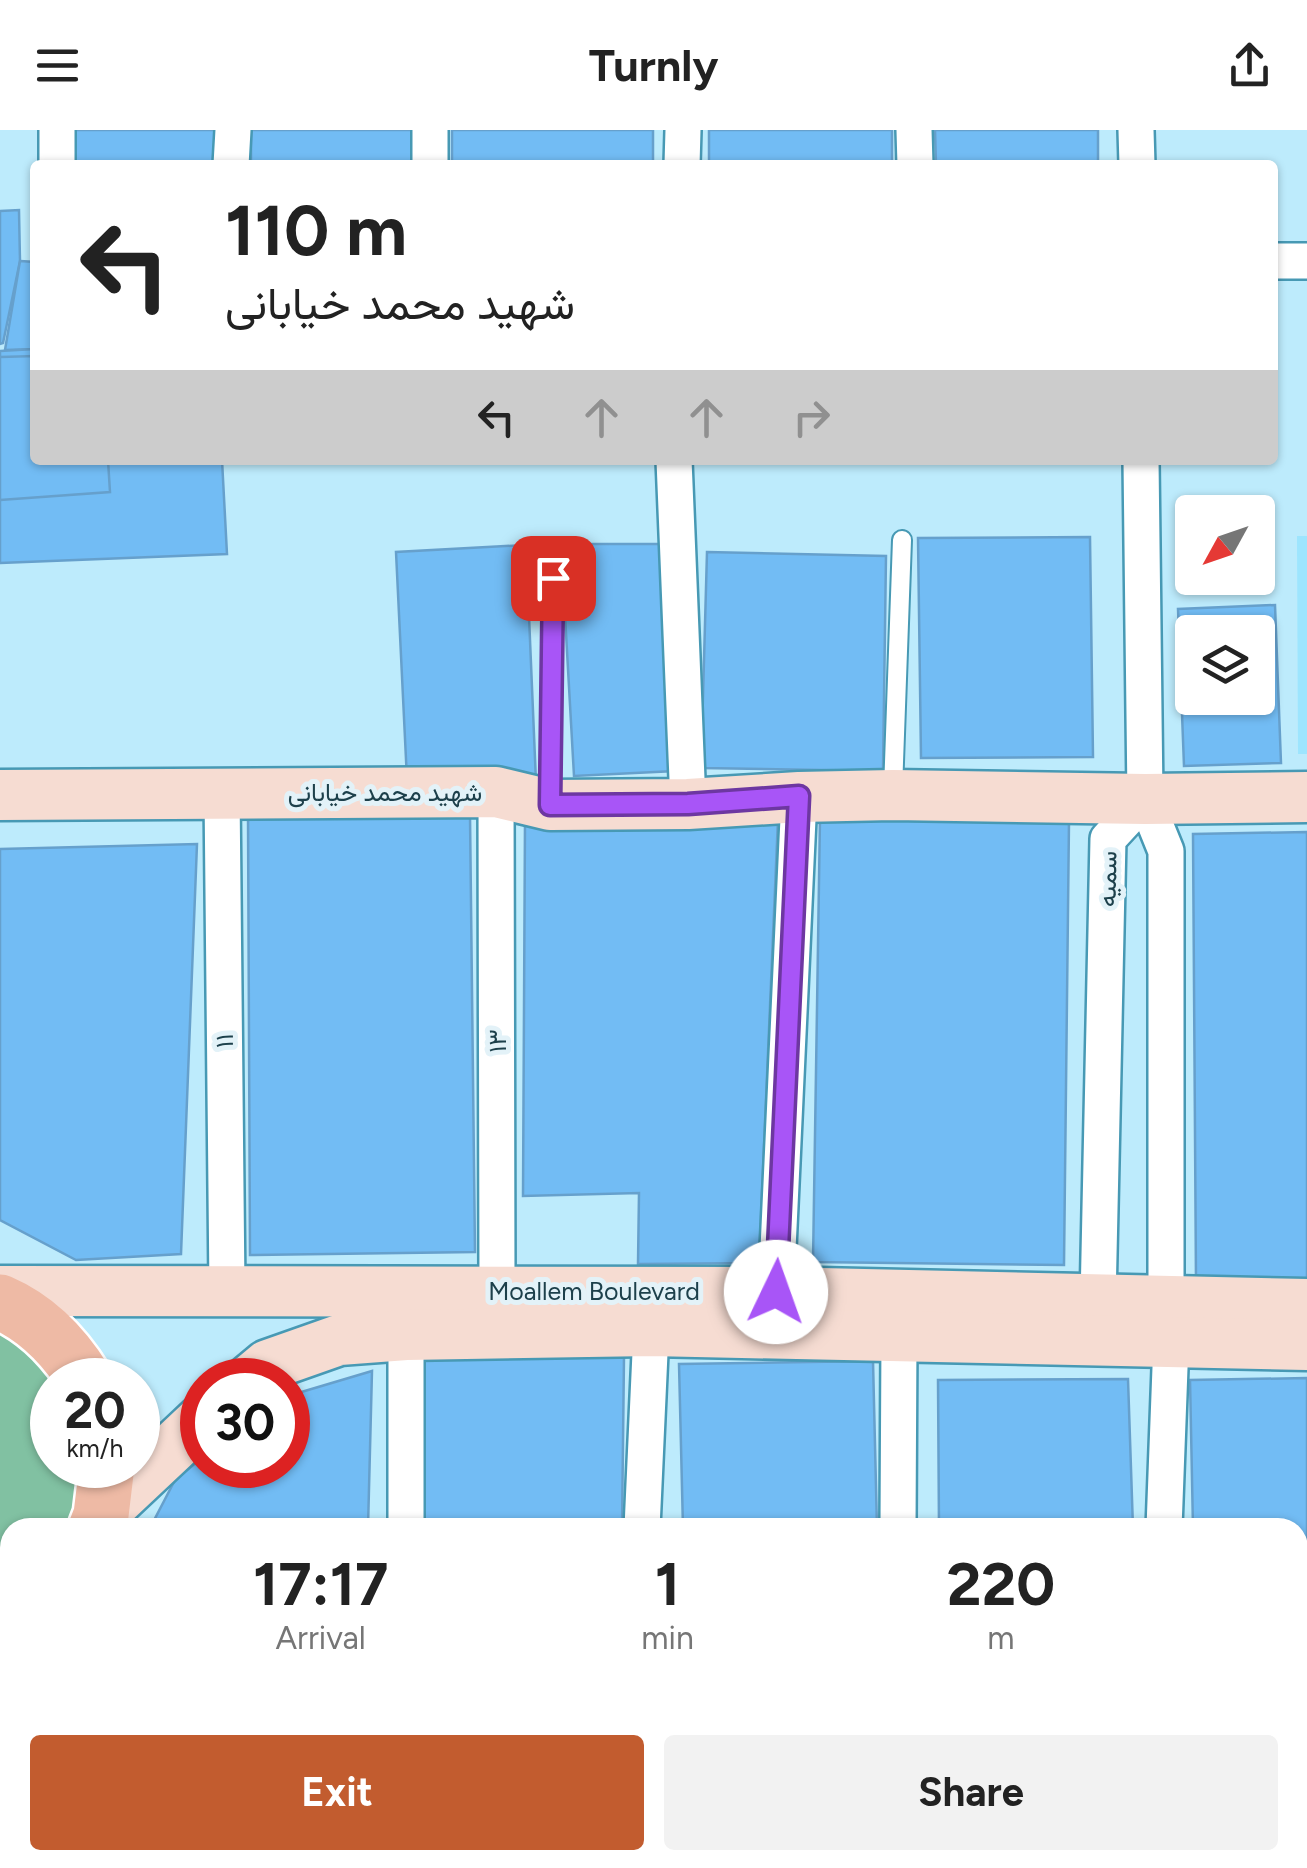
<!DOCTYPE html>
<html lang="en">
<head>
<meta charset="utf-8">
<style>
  body { margin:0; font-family:Figtree,Vazirmatn,sans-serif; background:#f2f2f2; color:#222; height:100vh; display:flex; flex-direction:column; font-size:38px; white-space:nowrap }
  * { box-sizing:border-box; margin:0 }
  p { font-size:32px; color:#767676 }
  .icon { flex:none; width:55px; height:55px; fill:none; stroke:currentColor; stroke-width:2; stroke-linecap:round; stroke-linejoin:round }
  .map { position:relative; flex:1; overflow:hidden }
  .drawer { position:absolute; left:0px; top:1388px; width:1308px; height:352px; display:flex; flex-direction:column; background:#fff; border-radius:30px 30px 0 0; box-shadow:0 2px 8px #0004 }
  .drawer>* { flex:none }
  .hud { position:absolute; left:30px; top:30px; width:1248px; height:305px; border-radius:10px; box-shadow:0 2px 8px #0004; background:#fff; color:#222; overflow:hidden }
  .needle { width:65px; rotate:230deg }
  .controls { position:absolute; left:1175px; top:365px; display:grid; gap:20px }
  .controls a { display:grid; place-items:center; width:100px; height:100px; border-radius:10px; background:#fff; box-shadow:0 2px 8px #0004; font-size:50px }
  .speed { position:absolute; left:30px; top:1228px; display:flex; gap:20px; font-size:50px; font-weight:700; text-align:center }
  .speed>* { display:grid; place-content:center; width:130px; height:130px; border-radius:50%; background:#fff; box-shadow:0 2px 8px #0004; line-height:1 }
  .speed small { font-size:25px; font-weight:400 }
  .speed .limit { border:15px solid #d22; background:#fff; color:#111 }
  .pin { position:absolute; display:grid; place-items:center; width:85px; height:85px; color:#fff; margin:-42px; border-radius:20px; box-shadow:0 5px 15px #0006 }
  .me { position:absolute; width:110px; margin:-55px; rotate:3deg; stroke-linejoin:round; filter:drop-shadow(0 0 8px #0008) }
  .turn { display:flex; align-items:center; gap:35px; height:210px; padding:0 30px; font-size:45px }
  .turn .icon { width:130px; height:130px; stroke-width:2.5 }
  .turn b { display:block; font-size:70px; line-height:85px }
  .lanes { display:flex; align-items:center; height:95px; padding:0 30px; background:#0003; justify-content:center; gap:50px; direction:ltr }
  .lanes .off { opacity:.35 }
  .eta { display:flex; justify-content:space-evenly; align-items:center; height:170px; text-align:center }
  .eta b { font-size:60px; font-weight:700; line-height:70px }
  .primary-button { display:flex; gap:20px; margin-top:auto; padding:20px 30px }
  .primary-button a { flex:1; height:115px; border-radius:10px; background:#c25c2f; color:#fff; font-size:40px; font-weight:700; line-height:115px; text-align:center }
  .primary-button a+a { background:#f2f2f2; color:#222 }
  header { display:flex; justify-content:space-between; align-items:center; height:130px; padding:0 30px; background:#fff; font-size:45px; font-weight:700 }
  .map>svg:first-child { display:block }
  .built { fill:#9de5fe }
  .green { fill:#81c1a2 }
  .building { fill:#72bcf4; stroke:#66a0cc; stroke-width:2.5; fill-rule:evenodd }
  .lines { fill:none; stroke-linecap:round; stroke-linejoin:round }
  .lane-casing { stroke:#4799b4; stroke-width:22 }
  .street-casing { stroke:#4799b4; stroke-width:40 }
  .secondary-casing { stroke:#4799b4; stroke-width:55 }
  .primary-casing { stroke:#fff; stroke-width:60 }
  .lane { stroke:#fff; stroke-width:18 }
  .street { stroke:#fff; stroke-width:35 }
  .secondary { stroke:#f6dcd2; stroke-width:50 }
  .primary { stroke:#eebaa5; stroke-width:55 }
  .route-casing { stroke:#6d37a1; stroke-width:25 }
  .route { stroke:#a855f7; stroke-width:18 }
  .labels { text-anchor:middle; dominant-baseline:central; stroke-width:10; stroke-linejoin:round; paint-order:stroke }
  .street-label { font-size:25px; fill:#1d404b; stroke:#e3f2f8 }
</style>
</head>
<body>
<header><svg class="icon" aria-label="menu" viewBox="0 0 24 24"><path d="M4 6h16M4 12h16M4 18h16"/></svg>Turnly<svg class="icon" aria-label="share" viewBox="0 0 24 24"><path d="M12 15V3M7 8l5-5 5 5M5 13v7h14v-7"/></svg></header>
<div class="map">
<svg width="1307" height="1738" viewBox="0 0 1307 1738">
  <rect width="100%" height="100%" fill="#bdebfc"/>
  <path class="built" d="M1297,406H1307V624H1298Z"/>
  <g class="green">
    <path d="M0,1197L22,1211L52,1250V1335H82L78,1373L69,1397L10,1398V1467L0,1473Z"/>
    <path d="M0,1638L10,1644V1730H72L75,1738H0Z"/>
  </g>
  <g class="building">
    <path d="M60,0H220L218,35H57Z"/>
    <rect x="251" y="0" width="164" height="35"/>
    <rect x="452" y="0" width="201" height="35"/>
    <rect x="709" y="0" width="183" height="35"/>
    <path d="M935,0H1098V35H936Z"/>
    <path d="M19,80L20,131L3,213L0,214V81Z"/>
    <path d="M20,131L35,132V219L5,220Z"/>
    <path d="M35,219V330H222L227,424L0,433V221Z"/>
    <path d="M35,226V330H108L110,362L0,370V227Z"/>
    <path d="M1090,407L1093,627L921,628L918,408Z"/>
    <path d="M561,414H666L675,641L574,646Z"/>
    <path d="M526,415L536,652L407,650L396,422Z"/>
    <path d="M707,422L886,426L883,641L701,638Z"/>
    <path d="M1275,475L1281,633L1184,636L1178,479ZM1192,502H1258V568H1192Z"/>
    <path d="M248,685H470L475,1122L250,1125Z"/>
    <path d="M820,688L1069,691L1064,1135L813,1132Z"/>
    <path d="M525,689H778L759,1133L638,1134L639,1063L523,1066Z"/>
    <path d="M1307,702V1151L1196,1153L1193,704Z"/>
    <path d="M197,714L181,1124L76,1130L0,1090V719Z"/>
    <path d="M418,1225L624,1227L622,1398H422Z"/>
    <path d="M873,1231L877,1398H683L679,1234Z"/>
    <path d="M372,1241L368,1398H150L175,1350L202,1328V1335H288V1266Z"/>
    <path d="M1307,1248V1508H1298V1398H1193L1190,1250Z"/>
    <path d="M1128,1249L1133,1398H939L938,1250Z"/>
    <path d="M1298,1564H1307V1738H1185L1184,1730H1298Z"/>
    <path d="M240,1730H379L380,1738H244Z"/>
    <path d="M417,1730H613V1738H416Z"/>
    <rect x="673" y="1730" width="204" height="8"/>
    <path d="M931,1730H1150V1738H932Z"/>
  </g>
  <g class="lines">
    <defs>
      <g id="lane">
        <path d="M893,660L902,410"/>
        <path d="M550,672L553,448"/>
      </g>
      <g id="street">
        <path d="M430,0V35"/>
        <path d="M914,0L915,35"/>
        <path d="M1136,0L1137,35"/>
        <path d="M57,35V0"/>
        <path d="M231,35L233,0"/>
        <path d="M682,35L683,0"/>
        <path d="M1272,131H1307"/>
        <path d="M674,330L688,674"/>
        <path d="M1141,330L1145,669L1166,721V1172"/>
        <path d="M222,662L227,1160"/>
        <path d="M496,662L497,1161"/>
        <path d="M776,1162L799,667"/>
        <path d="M1098,1171L1108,709L1145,669"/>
        <path d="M406,1205V1398"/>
        <path d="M642,1398L651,1201"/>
        <path d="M898,1398L899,1208"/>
        <path d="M1164,1398L1171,1211"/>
        <path d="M898,1730V1738"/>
        <path d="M1161,1730V1738"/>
        <path d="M403,1738V1730"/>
        <path d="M637,1738V1730"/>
      </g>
      <g id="secondary">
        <path d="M0,665L496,662L550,675L688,674L799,667L893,665L1145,669L1307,667"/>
        <path d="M0,1161L776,1162L1307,1174"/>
        <path d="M250,1250L268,1235L339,1210L406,1205L651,1201L1307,1215"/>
        <path d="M101,1385L202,1290"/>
        <path d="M1298,1534H1307"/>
      </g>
      <g id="primary">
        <path d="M0,1172C37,1188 64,1216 85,1250"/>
        <path d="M96,1398L101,1385L107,1335"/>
        <path d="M0,1502L10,1498"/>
        <path d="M0,1539L10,1549"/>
        <path d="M0,1601L10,1605"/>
        <path d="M127,1730L130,1738"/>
        <path d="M175,1730L178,1738"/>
      </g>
    </defs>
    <use href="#lane" class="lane-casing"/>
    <use href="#street" class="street-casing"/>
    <use href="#secondary" class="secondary-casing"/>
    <use href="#primary" class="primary-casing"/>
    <use href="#lane" class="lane"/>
    <use href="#street" class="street"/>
    <use href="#secondary" class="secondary"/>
    <use href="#primary" class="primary"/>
  </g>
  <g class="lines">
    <defs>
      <path id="route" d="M553,448L550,675L688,674L799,666L776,1162"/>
    </defs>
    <use href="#route" class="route-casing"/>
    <use href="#route" class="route"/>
  </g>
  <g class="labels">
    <g class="street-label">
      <text x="385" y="662">شهید محمد خیابانی</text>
      <text transform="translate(1107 749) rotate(-89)">سمیه</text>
      <text transform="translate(224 911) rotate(-91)">۱۱</text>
      <text transform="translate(497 911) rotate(-90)">۱۳</text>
      <text x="594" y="1161">Moallem Boulevard</text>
    </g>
  </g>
</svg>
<div class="controls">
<a><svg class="needle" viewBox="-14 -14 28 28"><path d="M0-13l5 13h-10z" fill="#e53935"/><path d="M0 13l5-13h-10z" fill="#767676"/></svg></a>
<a><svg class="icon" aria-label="layers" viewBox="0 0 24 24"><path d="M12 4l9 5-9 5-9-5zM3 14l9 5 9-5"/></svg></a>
</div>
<div class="speed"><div>20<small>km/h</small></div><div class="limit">30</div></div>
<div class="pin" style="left:553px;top:448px;background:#d93025"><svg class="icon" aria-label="arrive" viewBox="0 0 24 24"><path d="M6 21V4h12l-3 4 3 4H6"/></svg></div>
<svg class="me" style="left:776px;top:1162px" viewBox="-20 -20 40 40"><circle r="19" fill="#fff"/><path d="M0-13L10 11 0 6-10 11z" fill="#a855f7"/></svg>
<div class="hud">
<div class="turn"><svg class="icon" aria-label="left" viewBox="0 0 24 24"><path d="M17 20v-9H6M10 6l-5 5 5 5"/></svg><div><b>110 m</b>شهید محمد خیابانی</div></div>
<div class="lanes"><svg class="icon" aria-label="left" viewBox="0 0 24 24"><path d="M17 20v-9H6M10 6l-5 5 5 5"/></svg><svg class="icon off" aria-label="ahead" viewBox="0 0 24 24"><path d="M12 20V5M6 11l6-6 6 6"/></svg><svg class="icon off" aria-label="ahead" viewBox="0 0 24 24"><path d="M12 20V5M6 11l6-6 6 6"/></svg><svg class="icon off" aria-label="right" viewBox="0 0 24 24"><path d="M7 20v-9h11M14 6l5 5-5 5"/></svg></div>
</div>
<section class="drawer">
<div class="eta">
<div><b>17:17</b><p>Arrival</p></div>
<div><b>1</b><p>min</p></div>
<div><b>220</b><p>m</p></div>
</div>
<div class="primary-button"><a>Exit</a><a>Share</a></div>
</section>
</div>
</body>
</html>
